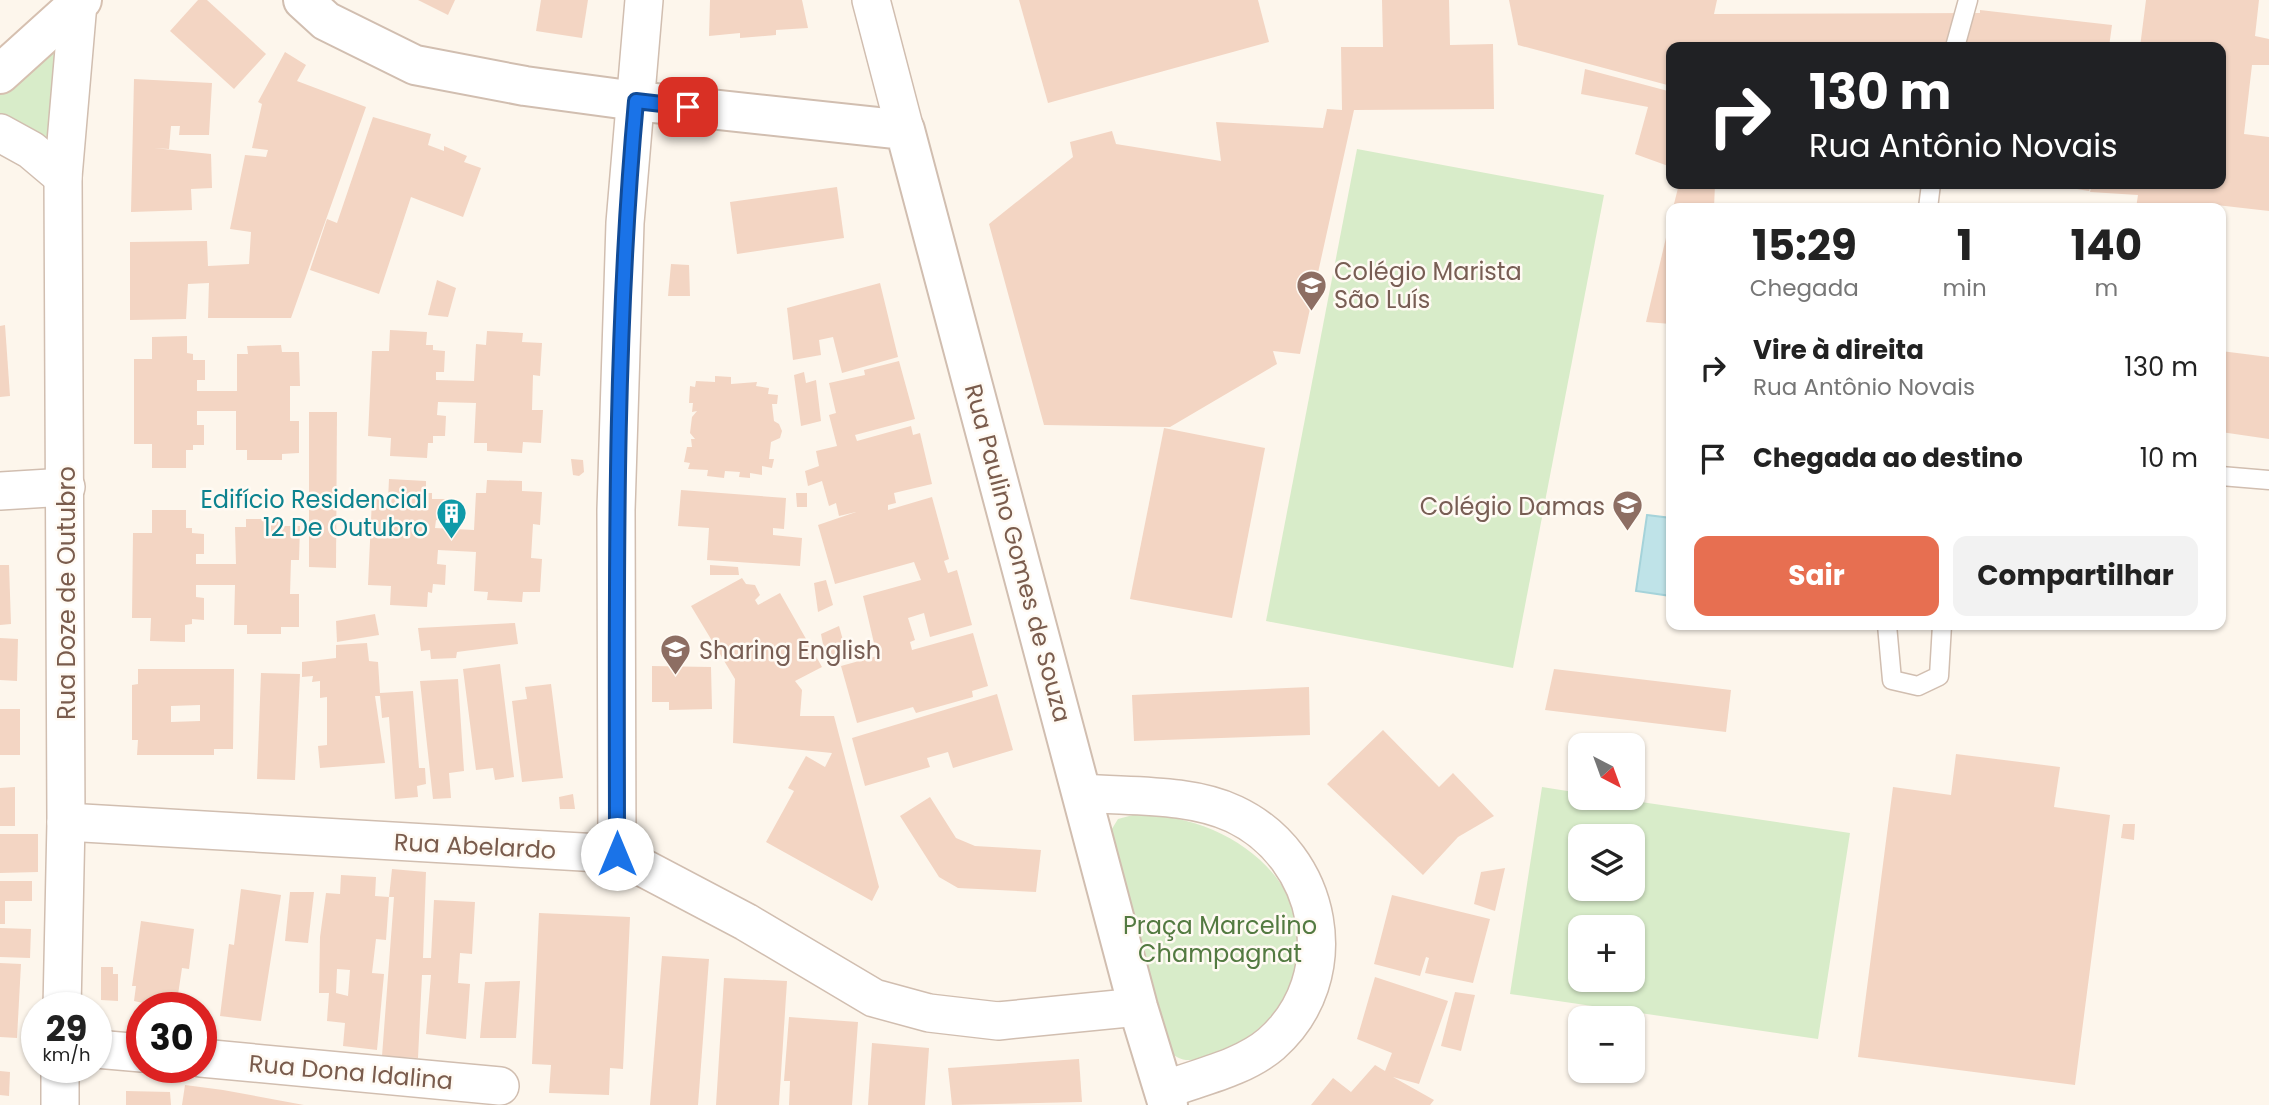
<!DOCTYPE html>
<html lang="pt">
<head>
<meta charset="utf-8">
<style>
  body { margin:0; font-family:Poppins,sans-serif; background:#f2f2f2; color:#222; height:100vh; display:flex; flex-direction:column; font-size:26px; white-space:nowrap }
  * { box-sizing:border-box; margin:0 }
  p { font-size:23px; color:#767676 }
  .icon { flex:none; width:38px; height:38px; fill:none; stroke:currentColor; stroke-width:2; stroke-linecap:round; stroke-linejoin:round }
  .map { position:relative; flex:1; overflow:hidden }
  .sheet { position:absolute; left:1666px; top:203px; width:560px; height:427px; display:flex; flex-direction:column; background:#fff; border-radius:14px; box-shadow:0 2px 5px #0004 }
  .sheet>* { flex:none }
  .guide { position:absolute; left:1666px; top:42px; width:560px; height:147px; border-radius:14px; box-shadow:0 2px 5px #0004; background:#202124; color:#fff; overflow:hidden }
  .needle { width:46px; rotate:139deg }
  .fabs { position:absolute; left:1568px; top:733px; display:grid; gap:14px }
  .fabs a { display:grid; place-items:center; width:77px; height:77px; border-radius:14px; background:#fff; box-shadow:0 2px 5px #0004; font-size:35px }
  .speed { position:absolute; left:21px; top:992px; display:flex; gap:14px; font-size:35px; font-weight:700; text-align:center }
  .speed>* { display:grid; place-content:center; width:91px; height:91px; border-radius:50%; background:#fff; box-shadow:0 2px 5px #0004; line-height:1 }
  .speed small { font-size:18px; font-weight:400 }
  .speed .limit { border:10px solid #d22; background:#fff; color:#111 }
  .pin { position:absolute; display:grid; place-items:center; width:60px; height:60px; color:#fff; margin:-30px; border-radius:14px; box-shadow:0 4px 10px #0006 }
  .me { position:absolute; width:77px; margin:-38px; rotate:0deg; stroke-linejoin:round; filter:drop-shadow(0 0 5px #0008) }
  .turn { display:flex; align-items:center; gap:24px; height:147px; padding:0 28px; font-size:32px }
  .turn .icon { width:91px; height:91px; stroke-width:2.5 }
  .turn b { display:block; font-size:49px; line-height:60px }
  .eta { display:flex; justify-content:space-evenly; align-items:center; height:119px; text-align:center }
  .eta b { font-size:42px; font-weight:700; line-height:49px }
  .cta { display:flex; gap:14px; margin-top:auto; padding:14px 28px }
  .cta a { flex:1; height:80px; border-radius:14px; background:#e76f51; color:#fff; font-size:28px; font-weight:700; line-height:80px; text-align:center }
  .cta a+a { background:#f2f2f2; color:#222 }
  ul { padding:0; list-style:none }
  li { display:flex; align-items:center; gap:21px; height:91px; padding:0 28px }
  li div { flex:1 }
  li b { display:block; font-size:26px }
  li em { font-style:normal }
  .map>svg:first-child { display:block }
  .green { fill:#d8ecc9; fill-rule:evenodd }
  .water { fill:#bfe3e8; stroke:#a5d3da; stroke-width:2 }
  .building { fill:#f3d5c3; fill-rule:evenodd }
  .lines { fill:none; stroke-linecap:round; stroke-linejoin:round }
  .service-casing { stroke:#d1beb0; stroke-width:21 }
  .minor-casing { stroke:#d1beb0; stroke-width:40 }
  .tertiary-casing { stroke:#d1beb0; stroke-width:42 }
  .secondary-casing { stroke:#d6c0b0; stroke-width:42 }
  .service { stroke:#fff; stroke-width:18 }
  .minor { stroke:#fff; stroke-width:37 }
  .tertiary { stroke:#fff; stroke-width:38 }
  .secondary { stroke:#fff; stroke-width:38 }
  .route-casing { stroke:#114b97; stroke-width:18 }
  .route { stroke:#1a73e8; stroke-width:12 }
  .labels { text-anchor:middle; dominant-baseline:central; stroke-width:5; stroke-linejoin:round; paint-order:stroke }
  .education-label { font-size:24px; fill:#785e54; stroke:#fffaf3; text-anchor:start }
  .culture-label { font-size:24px; fill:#0d838f; stroke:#fffaf3; text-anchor:end }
  .street-label { font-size:24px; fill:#7a5c4d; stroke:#fffaf3 }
  .park-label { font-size:24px; fill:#537a41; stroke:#fffaf3 }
</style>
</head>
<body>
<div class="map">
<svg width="2269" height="1105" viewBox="0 0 2269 1105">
  <rect width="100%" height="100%" fill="#fdf6ec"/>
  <g class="green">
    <path d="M77,3L61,178L0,133V73Z"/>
    <path d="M1357,149L1604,195L1513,668L1266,621Z"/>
    <path d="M1542,787L1580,793V798H1614L1850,833L1818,1039L1510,994ZM1580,836H1633V889H1580ZM1580,928H1633V980H1580Z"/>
    <path d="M1133,815C1225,811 1331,885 1289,986C1275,1020 1247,1043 1212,1055C1193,1061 1180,1065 1166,1047L1110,832L1118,819Z"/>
  </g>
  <path class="water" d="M1647,515L1671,518V596L1636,591Z"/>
  <g class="building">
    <path d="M198,0H207L266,54L234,89L170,31Z"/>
    <path d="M418,0H455L448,15Z"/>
    <path d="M541,0H588L582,38L536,31Z"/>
    <path d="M710,0H802L808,28L776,30V35L740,38V33L709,36Z"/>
    <path d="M1019,0H1258L1269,42L1048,103Z"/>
    <path d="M1382,0H1449L1450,45L1493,44L1494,109L1354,110L1300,354L1273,351L1277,364L1170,427L1044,425L989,224L1073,157L1070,142L1112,131L1116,144L1221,161L1216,122L1323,128L1327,109L1342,110L1341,47H1383Z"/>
    <path d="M1509,0H1717L1714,14L1980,13V10L2112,25L2109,47H1671V86L1518,45Z"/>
    <path d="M2146,0H2259L2255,36L2269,39V65H2252L2244,134L2269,137V211L2199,203V208H2136L2138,195L2090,192L2092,184H2221V47H2140Z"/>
    <path d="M285,52L306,65L297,81L366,107L291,318H208L209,283L188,284L186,319L130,320V242L207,241L208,266L249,264L251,232L230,229L245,155L266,157L268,150L252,148L262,104L258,102Z"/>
    <path d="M1585,69L1668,91V87H1671V167L1635,154L1648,107L1581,94Z"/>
    <path d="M134,79L212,83L209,135H179L180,126H171L169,149L154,148L211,154L212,188L191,189L192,210L131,212Z"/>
    <path d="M373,117L431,134L428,145L444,151V146L467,156L464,162L481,168L463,217L411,197L379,294L310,270L327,219L337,223Z"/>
    <path d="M1679,184H1715L1714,208H1673Z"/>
    <path d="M2047,184H2092L2089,191Z"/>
    <path d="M837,187L844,238L737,254L730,202Z"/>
    <path d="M1670,221L1671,324L1646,322Z"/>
    <path d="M671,264L689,265L690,296H668Z"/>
    <path d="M437,280L456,288L448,317L428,315Z"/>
    <path d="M880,283L898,357L842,373L833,337L819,340L821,355L793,360L787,308Z"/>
    <path d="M5,325L10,396L0,397V326Z"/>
    <path d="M390,330L427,332L426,345H433V350L445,351L444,372H436V380L474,381L476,344L486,345L487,331L523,333L522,342L542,343L540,376L533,375L532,410H543L541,443L523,442L522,453L487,451V443H474L476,403L438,402L437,415L446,416L445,436H433V443H428L427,458L390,456L391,438L368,436L372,351H389Z"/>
    <path d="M187,336V353L193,354V360H205V380H197V391H237V354H248L247,346L281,345L282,352H299L300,386H290V421H299V453L282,454V460H247V450H236V411H197V425H204V445H193V450H186V468H152V444H134V359H152V337Z"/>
    <path d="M2221,351L2269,357V439L2221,432Z"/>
    <path d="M899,361L915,419L855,435L857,441L911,426L913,435L920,433L932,484L894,493L896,503L888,505V510L932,497L949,559L944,561L948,573L957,570L972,625L930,637L924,613L908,618L915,640L910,642L912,650L973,633L988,686L972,691L973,697L916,713L913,707L857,723L841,666L877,656L863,596L921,580L914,562L835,584L818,525L856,512L839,516L836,503L829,506L822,481L808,486L805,471L819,466L816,451L837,446L829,415L836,413L829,383L865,375L864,370Z"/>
    <path d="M804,372L806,383L816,380L821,421L801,426L794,375Z"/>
    <path d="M715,376L731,377V384L757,382L756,386L769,388L768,394L778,395L777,404H772L774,421L779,424L782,431L780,438L771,442L769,459H774L772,468L762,466V475L750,473V478L739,477L740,472L725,471L724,478L707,476L708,470L688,469L690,463L684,462L687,447H692L691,439H695L690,433L692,417L697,411L692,412L693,403H689L690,386L695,387L696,381L715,382Z"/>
    <path d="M309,412H337L336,568L309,567Z"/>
    <path d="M1164,428L1265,448L1232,618L1130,599Z"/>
    <path d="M571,459L583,460L584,472L579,476L573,475Z"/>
    <path d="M389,479L426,481V493H432V499H445L444,521L436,520L435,528L474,530L476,493H486L487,480L522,481V491L542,492L540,525L533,524L531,558L542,559L540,592H523L522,602L487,600L488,592L474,591L476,552L438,550L437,564L446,565L445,585L433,584L432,593L428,592L427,607L390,605L391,586L368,585L372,499L388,500Z"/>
    <path d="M681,490L786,498L784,529L773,528V535L802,538L800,566L707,560L709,528L678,526Z"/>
    <path d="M796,493H807V507H797Z"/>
    <path d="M152,510H186V528H192V533L204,534V554H196V564H236L235,527H246V519H282V526H300L299,560H291L290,594H299V627H281V634H247V625H234L235,585H196V597L204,598V620L192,619V624L185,625V642L150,641L151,618H132L133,533H152Z"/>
    <path d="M0,565H9L11,624L0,625Z"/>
    <path d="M710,565L738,567L739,575H710Z"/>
    <path d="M742,578L746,584L755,585L760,595L755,600L758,605L780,593L822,667L795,681L802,690L800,716H834L879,887L872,901L766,842L794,791L788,788L806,756L825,767L832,753L733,743L735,679L691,606Z"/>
    <path d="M826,580L833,605L818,612L814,583Z"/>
    <path d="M375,614L379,635L337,642L336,621Z"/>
    <path d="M515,623L518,644L457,652L456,658L431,659L430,650L421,651L418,628Z"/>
    <path d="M839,626L848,658L827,665L821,634Z"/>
    <path d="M0,638L18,639L17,681L0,680Z"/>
    <path d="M367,643L369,661L378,662L380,693L413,691L419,768H425L426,784L417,786L418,797L395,799L389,717L382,718L380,696H375L385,763L320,768L318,746L327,745V697L320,698V681L312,682L313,676L302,677V662L336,658V645Z"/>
    <path d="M500,664L514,777L495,780L493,768L476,770L463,669Z"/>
    <path d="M652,666L711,667L712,709L669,710V702H652Z"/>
    <path d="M138,669H234L233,749H214V755H137L138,740H132V685L138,684ZM200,705V721L171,722V706Z"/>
    <path d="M1554,669L1731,690L1726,732L1545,710Z"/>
    <path d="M261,673L300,674L295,780L257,779Z"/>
    <path d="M458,679L464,771L449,773L451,798L433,799L420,681Z"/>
    <path d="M551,684L563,778L522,782L512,701L527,699L525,687Z"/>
    <path d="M1309,687L1310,735L1134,741L1132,695Z"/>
    <path d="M997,694L1013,750L953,768L948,752L927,758L930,767L865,786L852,738Z"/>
    <rect x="0" y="709" width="20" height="46"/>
    <path d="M1383,730L1439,787L1453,773L1494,816L1458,837L1423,875L1327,784Z"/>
    <path d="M1956,754L2060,767L2054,807L2110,815L2075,1085L1858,1057L1893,787L1951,795Z"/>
    <path d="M15,787V826H0V788Z"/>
    <path d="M573,794L575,809H560L559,797Z"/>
    <path d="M930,797L956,838L975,846L1041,850L1036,892L958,888L939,877L900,816Z"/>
    <path d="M2123,824H2135L2134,840L2121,838Z"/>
    <path d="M0,834H38V872L0,873Z"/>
    <path d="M1505,868L1495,911L1474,904L1481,872Z"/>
    <path d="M392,869L426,872L423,958H431L434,900L475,902L472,954L460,953L458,983L470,984L466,1039L426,1034L431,975H422L418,1058L382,1056L394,897H389Z"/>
    <path d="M341,875L376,877L375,896L389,897L386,940L376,939L372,973L384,974L377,1050L343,1046L345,1023L327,1021L329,993H319L320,937L326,893L340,894ZM337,969L350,970L348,996L336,993Z"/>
    <path d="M0,881H32V901H5V924H0Z"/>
    <path d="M241,889L281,895L261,1021L220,1016L229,944L234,945Z"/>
    <path d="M290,892H314L308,943L285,941Z"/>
    <path d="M1392,895L1490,919L1473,983L1425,973L1429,958L1426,957L1420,976L1374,964Z"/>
    <path d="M539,913L630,917L623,1069L610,1068L609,1095L549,1093L551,1065L532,1064Z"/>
    <path d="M141,921L194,929L189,969L182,968L176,1008H142L143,1003L134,1001L136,986H132Z"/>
    <path d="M0,928L31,929L30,958L0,957Z"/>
    <path d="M662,956L709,959L698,1105H650Z"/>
    <path d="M0,963L21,964L17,1038L0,1037Z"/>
    <path d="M101,967H113V974H118V1001L101,1000Z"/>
    <path d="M1375,977L1448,1001L1419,1084L1393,1077L1434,1100L1430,1105H1311L1333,1078L1351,1092L1375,1065L1385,1071L1392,1053L1357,1039Z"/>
    <path d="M724,978L787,981L779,1105H716Z"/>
    <path d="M520,981L516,1038H480L485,982Z"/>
    <path d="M1455,992L1475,995L1461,1051L1441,1046Z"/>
    <path d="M789,1017L858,1022L852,1105H789L790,1081H784Z"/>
    <path d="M872,1043L929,1048L925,1105H868Z"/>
    <path d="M1079,1059L1082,1102L952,1105L948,1068Z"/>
    <path d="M0,1071L10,1072L9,1096L0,1095Z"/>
    <path d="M185,1085L223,1090L304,1105H182Z"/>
    <path d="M126,1091L170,1092L171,1105H126Z"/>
  </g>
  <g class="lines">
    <defs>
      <g id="service">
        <path d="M1955,47L1968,0"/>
        <path d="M1928,208L1931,184"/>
        <path d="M2221,476L2269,480"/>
        <path d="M1887,625L1892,680L1918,686L1939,676L1942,625"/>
      </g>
      <g id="minor">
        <path d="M871,0L905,130"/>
        <path d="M0,133L31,150L63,177"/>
        <path d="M0,491L66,487"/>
        <path d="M1083,793C1131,797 1189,793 1234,814C1323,856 1347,977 1271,1044C1243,1068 1199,1077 1165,1090"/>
        <path d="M66,822L617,854L746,922L874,998L929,1013L998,1021L1138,1007"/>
        <path d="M617,854L616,510L625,223L644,0"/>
        <path d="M62,1008L66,822L63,177L78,3"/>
        <path d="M96,1049L142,1053"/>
        <path d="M201,1058L500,1086"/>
        <path d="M60,1105V1068"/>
      </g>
      <path id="tertiary" d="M303,0L326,21L415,65L525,86L636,101L905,130L1138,1007L1168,1105"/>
      <path id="secondary" d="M0,74L82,0"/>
    </defs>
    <use href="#service" class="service-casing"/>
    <use href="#minor" class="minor-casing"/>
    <use href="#tertiary" class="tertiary-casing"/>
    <use href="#secondary" class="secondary-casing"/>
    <use href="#service" class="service"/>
    <use href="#minor" class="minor"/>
    <use href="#tertiary" class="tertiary"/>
    <use href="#secondary" class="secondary"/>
  </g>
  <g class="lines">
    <defs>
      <path id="route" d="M617,854C617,603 613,352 636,101L688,107"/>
    </defs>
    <use href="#route" class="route-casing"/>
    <use href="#route" class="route"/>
  </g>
  <defs>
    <symbol id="school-pin" viewBox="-11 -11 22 30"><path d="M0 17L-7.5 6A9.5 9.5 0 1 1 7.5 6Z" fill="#8d6e63" stroke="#fffaf3"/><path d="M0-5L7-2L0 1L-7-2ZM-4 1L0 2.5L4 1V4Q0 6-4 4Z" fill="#fff"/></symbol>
    <symbol id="building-pin" viewBox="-11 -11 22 30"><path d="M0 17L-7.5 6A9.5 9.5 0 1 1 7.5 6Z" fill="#0f9aa8" stroke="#fffaf3"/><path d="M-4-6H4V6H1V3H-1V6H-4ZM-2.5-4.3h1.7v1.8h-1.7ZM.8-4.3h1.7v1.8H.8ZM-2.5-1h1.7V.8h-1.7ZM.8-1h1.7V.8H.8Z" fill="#fff"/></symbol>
  </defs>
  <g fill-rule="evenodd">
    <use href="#school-pin" x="1294" y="268" width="35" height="47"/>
    <use href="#school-pin" x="1610" y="488" width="35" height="47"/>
    <use href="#building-pin" x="434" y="496" width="35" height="47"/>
    <use href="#school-pin" x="658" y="632" width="35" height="47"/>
  </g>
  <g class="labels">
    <g class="education-label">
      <text x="1334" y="271">Colégio Marista<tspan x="1334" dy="28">São Luís</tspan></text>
      <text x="1605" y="506" text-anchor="end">Colégio Damas</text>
      <text x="699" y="650">Sharing English</text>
    </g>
    <g class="culture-label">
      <text x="428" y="499">Edifício Residencial<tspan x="428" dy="28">12 De Outubro</tspan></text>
    </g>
    <g class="street-label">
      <text transform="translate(1018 553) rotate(75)">Rua Paulino Gomes de Souza</text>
      <text transform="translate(66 593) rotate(-90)">Rua Doze de Outubro</text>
      <text transform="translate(475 846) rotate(3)">Rua Abelardo</text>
      <text transform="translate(351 1072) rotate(5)">Rua Dona Idalina</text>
    </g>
    <g class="park-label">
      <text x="1220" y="925">Praça Marcelino<tspan x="1220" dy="28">Champagnat</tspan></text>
    </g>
  </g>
</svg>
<div class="fabs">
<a><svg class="needle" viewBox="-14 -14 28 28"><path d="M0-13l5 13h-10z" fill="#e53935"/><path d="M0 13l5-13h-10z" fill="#767676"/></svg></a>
<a><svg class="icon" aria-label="layers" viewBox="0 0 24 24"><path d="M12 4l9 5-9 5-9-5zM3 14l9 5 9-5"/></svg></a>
<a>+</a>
<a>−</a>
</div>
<div class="speed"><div>29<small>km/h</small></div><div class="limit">30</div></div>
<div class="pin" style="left:688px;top:107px;background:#d93025"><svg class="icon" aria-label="arrive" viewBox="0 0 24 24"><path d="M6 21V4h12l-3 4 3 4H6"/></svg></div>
<svg class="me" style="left:617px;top:854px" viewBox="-20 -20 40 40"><circle r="19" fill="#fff"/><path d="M0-13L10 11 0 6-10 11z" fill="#1a73e8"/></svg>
<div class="guide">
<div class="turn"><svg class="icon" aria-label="right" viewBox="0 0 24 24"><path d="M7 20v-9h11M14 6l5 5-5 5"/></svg><div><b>130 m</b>Rua Antônio Novais</div></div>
</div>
<section class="sheet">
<div class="eta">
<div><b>15:29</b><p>Chegada</p></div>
<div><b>1</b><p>min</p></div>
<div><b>140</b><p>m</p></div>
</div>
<ul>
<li><svg class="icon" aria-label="right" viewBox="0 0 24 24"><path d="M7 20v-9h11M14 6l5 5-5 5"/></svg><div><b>Vire à direita</b><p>Rua Antônio Novais</p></div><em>130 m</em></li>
<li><svg class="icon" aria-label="arrive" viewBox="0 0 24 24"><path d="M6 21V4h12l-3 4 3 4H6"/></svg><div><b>Chegada ao destino</b></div><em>10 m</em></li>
</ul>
<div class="cta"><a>Sair</a><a>Compartilhar</a></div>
</section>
</div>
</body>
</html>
